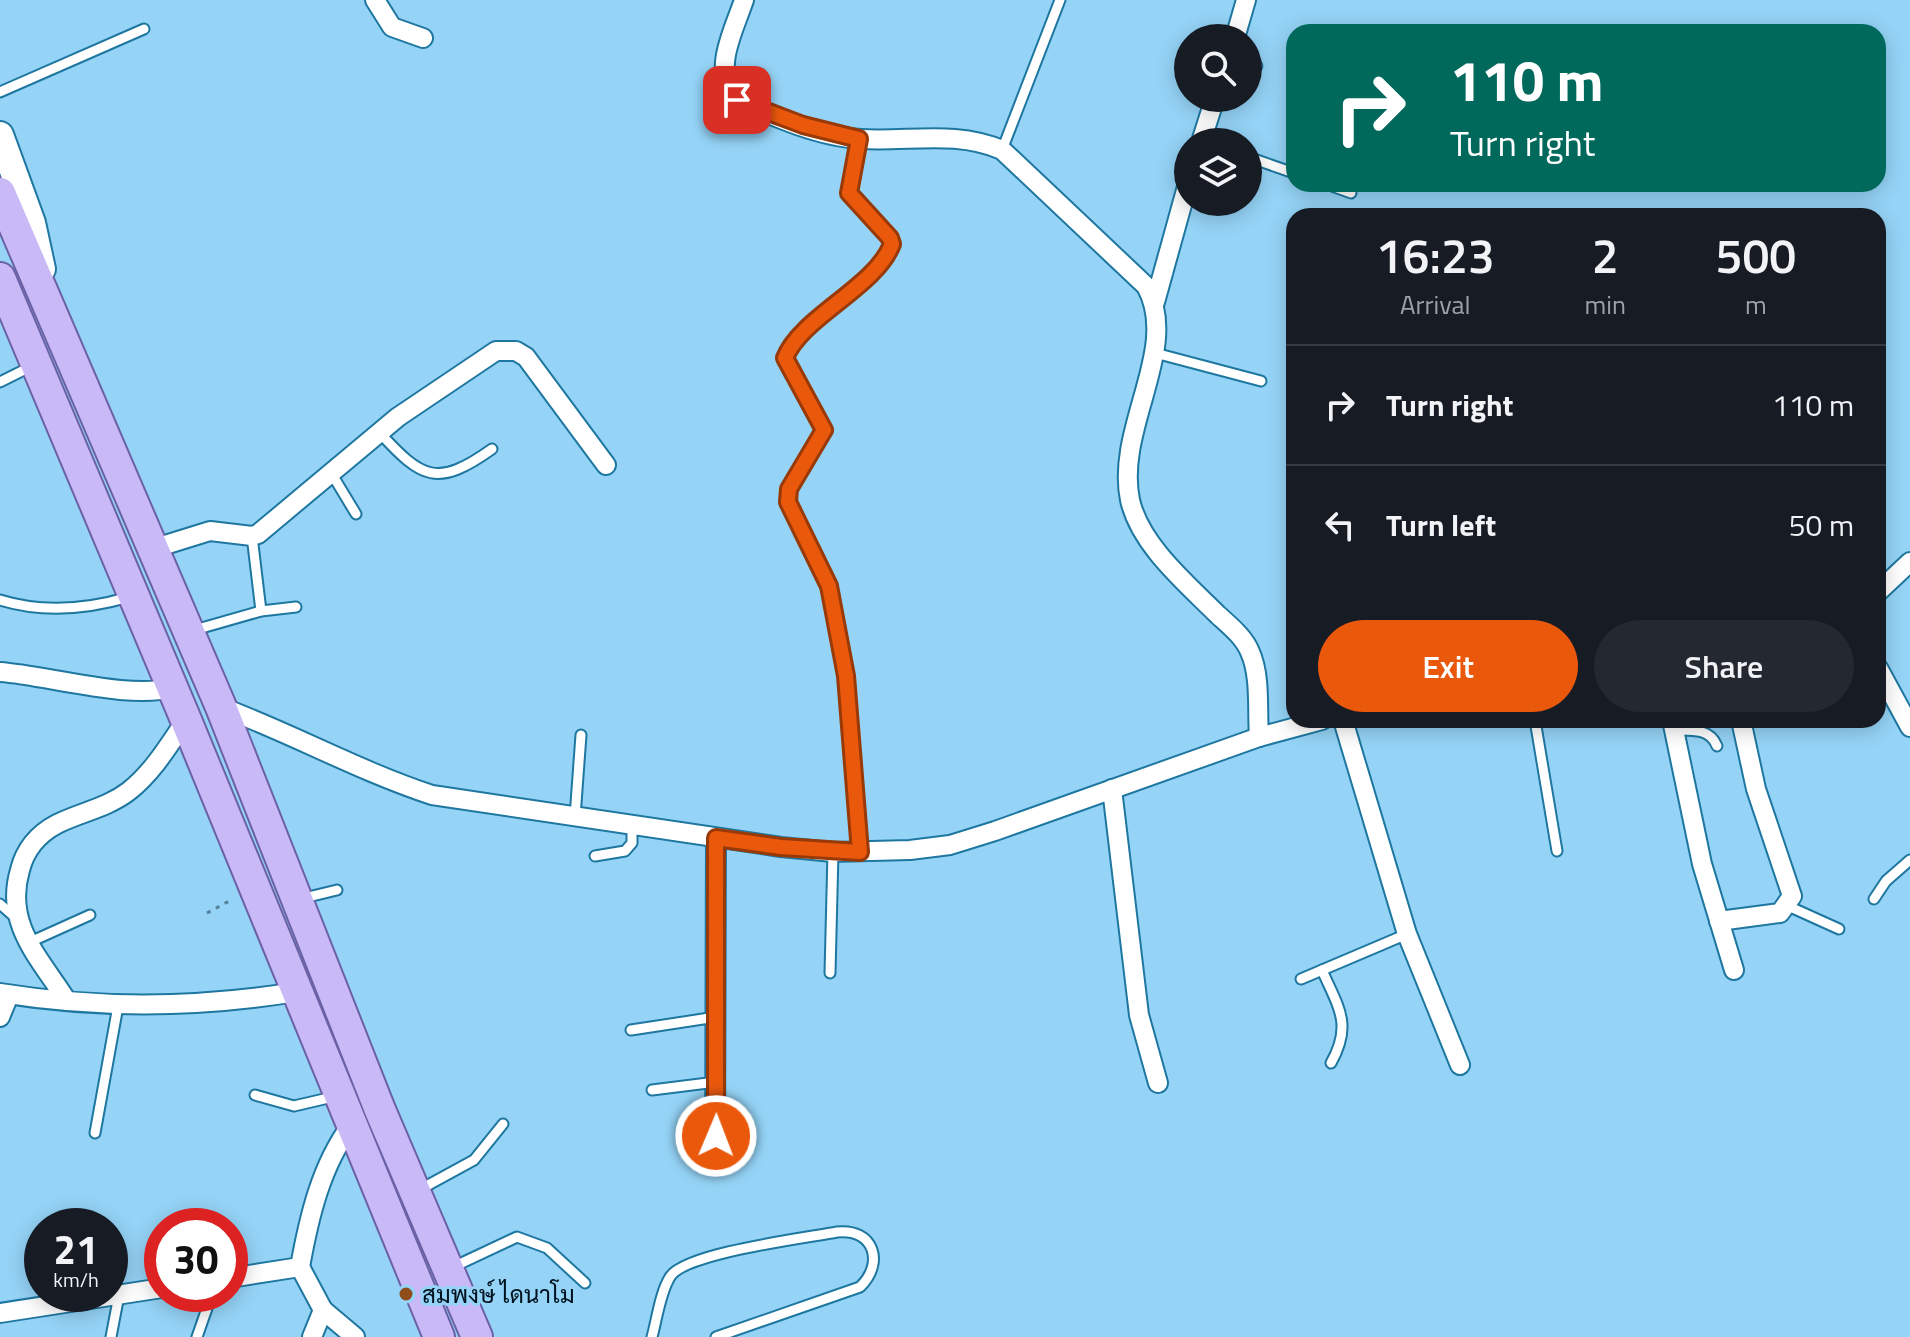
<!DOCTYPE html>
<html lang="en">
<head>
<meta charset="utf-8">
<style>
  body { margin:0; font-family:"Titillium Web",Sarabun,sans-serif; background:#242831; color:#f1f3f6; height:100vh; display:flex; flex-direction:column; font-size:30px; white-space:nowrap }
  * { box-sizing:border-box; margin:0 }
  p { font-size:26px; color:#9ea1a6 }
  .icon { flex:none; width:44px; height:44px; fill:none; stroke:currentColor; stroke-width:2; stroke-linecap:round; stroke-linejoin:round }
  .map { position:relative; flex:1; overflow:hidden }
  .drawer { position:absolute; left:1286px; top:208px; width:600px; height:520px; display:flex; flex-direction:column; background:#171b24; border-radius:24px; box-shadow:0 4px 20px #0003 }
  .drawer>* { flex:none }
  .hud { position:absolute; left:1286px; top:24px; width:600px; height:168px; border-radius:24px; box-shadow:0 4px 20px #0003; background:#00695c; color:#fff; overflow:hidden }
  .tools { position:absolute; left:1174px; top:24px; display:grid; gap:16px }
  .tools a { display:grid; place-items:center; width:88px; height:88px; border-radius:50%; background:#171b24; box-shadow:0 4px 20px #0003; font-size:40px }
  .speed { position:absolute; left:24px; top:1208px; display:flex; gap:16px; font-size:40px; font-weight:700; text-align:center }
  .speed>* { display:grid; place-content:center; width:104px; height:104px; border-radius:50%; background:#171b24; box-shadow:0 4px 20px #0003; line-height:1 }
  .speed small { font-size:20px; font-weight:400 }
  .speed .limit { border:12px solid #d22; background:#fff; color:#111 }
  .pin { position:absolute; display:grid; place-items:center; width:68px; height:68px; color:#fff; margin:-34px; border-radius:16px; box-shadow:0 4px 12px #0006 }
  .me { position:absolute; width:88px; margin:-44px; rotate:1deg; stroke-linejoin:round; filter:drop-shadow(0 0 6px #0008) }
  .turn { display:flex; align-items:center; gap:28px; height:168px; padding:0 32px; font-size:36px }
  .turn .icon { width:104px; height:104px; stroke-width:2.5 }
  .turn b { display:block; font-size:56px; line-height:68px }
  .eta { display:flex; justify-content:space-evenly; align-items:center; height:136px; text-align:center }
  .eta b { font-size:48px; font-weight:600; line-height:56px }
  .cta { display:flex; gap:16px; margin-top:auto; padding:16px 32px }
  .cta a { flex:1; height:92px; border-radius:48px; background:#ea580c; color:#fff; font-size:32px; font-weight:600; line-height:92px; text-align:center }
  .cta a+a { background:#242831; color:#f1f3f6 }
  ul { padding:0; list-style:none }
  li { display:flex; align-items:center; gap:24px; height:120px; padding:0 32px; border-top:2px solid #363941 }
  li div { flex:1 }
  li b { display:block; font-size:30px }
  li em { font-style:normal }
  .map>svg:first-child { display:block }
  .lines { fill:none; stroke-linecap:round; stroke-linejoin:round }
  .lane-casing { stroke:#1e77a0; stroke-width:13 }
  .street-casing { stroke:#1e77a0; stroke-width:22 }
  .secondary-casing { stroke:#1e77a0; stroke-width:30 }
  .primary-casing { stroke:#6b61a6; stroke-width:34 }
  .path { stroke:#558099; stroke-width:3; stroke-dasharray:4 6; stroke-linecap:butt }
  .lane { stroke:#fff; stroke-width:9 }
  .street { stroke:#fff; stroke-width:18 }
  .secondary { stroke:#fff; stroke-width:26 }
  .primary { stroke:#c9b9f6; stroke-width:30 }
  .route-casing { stroke:#983908; stroke-width:20 }
  .route { stroke:#ea580c; stroke-width:14 }
  .poi-dot { fill:#8e4d1a; stroke:#95d4f7; stroke-width:3 }
  .labels { text-anchor:middle; dominant-baseline:central; stroke-width:6; stroke-linejoin:round; paint-order:stroke }
  .poi-label { font-size:24px; fill:#00121e; stroke:#95d4f7; text-anchor:start }
</style>
</head>
<body>
<div class="map">
<svg width="1910" height="1337" viewBox="0 0 1910 1337">
  <rect width="100%" height="100%" fill="#95d4f7"/>
  <g class="lines">
    <defs>
      <g id="lane">
        <path d="M1248,63L1257,66"/>
        <path d="M0,92L144,29"/>
        <path d="M859,139L849,193L890,238L892,244C876,286 801,317 785,358L824,430L789,489L788,502L829,586L846,676L860,852"/>
        <path d="M1002,150L1060,0"/>
        <path d="M1248,157L1294,173"/>
        <path d="M1326,184L1351,193"/>
        <path d="M1155,353L1261,381"/>
        <path d="M0,382L32,366"/>
        <path d="M379,432C422,479 437,488 492,449"/>
        <path d="M330,471L356,514"/>
        <path d="M252,536L261,611L296,607"/>
        <path d="M0,600C42,613 88,609 129,597"/>
        <path d="M191,631L261,611"/>
        <path d="M1535,720L1557,851"/>
        <path d="M1674,730C1691,730 1710,728 1717,746"/>
        <path d="M575,817L581,735"/>
        <path d="M595,856L625,851L632,843V825"/>
        <path d="M300,899L337,890"/>
        <path d="M1874,899L1886,881L1910,860"/>
        <path d="M0,904L17,919"/>
        <path d="M1788,906L1839,929"/>
        <path d="M30,942L90,915"/>
        <path d="M1322,970C1338,1007 1353,1024 1331,1063"/>
        <path d="M830,973L833,852"/>
        <path d="M1301,979L1407,934"/>
        <path d="M631,1030L716,1017"/>
        <path d="M652,1090L716,1082"/>
        <path d="M255,1095L294,1106L337,1096"/>
        <path d="M95,1133L118,1006"/>
        <path d="M419,1190L474,1160L503,1124"/>
        <path d="M451,1268L517,1237L547,1248L585,1283"/>
        <path d="M111,1337L119,1295"/>
        <path d="M197,1337L212,1294"/>
        <path d="M652,1337C657,1319 660,1293 670,1277C684,1253 806,1238 837,1232C874,1228 885,1263 860,1287L716,1337"/>
      </g>
      <g id="street">
        <path d="M375,0L392,27L423,38"/>
        <path d="M744,0C733,33 711,70 737,100C774,117 820,137 861,139C909,142 956,130 1002,150L1146,286C1181,349 1115,427 1130,500C1140,545 1187,584 1218,615C1230,626 1244,637 1250,652C1261,676 1257,711 1259,737"/>
        <path d="M1235,38L1246,0"/>
        <path d="M1201,142L1215,98"/>
        <path d="M1155,302L1188,183"/>
        <path d="M152,549L210,531L252,536L258,534L398,417L496,351H516L526,357L606,465"/>
        <path d="M1878,592L1910,562"/>
        <path d="M1878,668L1910,727"/>
        <path d="M0,672C45,675 134,701 173,687"/>
        <path d="M221,707C293,734 359,771 432,795L781,847L833,852L910,850L950,845L995,831L1259,737L1322,720"/>
        <path d="M1343,720L1407,934L1460,1065"/>
        <path d="M1672,720L1702,864L1734,970"/>
        <path d="M1112,789L1139,1015L1158,1083"/>
        <path d="M1719,921L1780,913L1792,896L1756,789L1741,720"/>
        <path d="M0,993C100,1009 197,1008 296,992"/>
        <path d="M67,1001C39,957 4,924 20,870C25,850 38,834 57,824C81,812 107,808 129,791C153,772 169,745 186,720"/>
        <path d="M0,1017L9,995"/>
        <path d="M715,1163L716,838"/>
        <path d="M300,1267L323,1310L312,1337"/>
        <path d="M230,1278L300,1267C309,1217 321,1165 352,1124"/>
        <path d="M323,1310L355,1337"/>
        <path d="M0,1313L162,1288"/>
      </g>
      <path id="secondary" d="M0,135L32,223L42,269"/>
      <g id="primary">
        <path d="M0,193L221,707L380,1110L477,1337"/>
        <path d="M0,278L186,720L439,1337"/>
      </g>
    </defs>
    <use href="#lane" class="lane-casing"/>
    <use href="#street" class="street-casing"/>
    <use href="#secondary" class="secondary-casing"/>
    <use href="#primary" class="primary-casing"/>
    <path class="path" d="M207,913L233,899"/>
    <use href="#lane" class="lane"/>
    <use href="#street" class="street"/>
    <use href="#secondary" class="secondary"/>
    <use href="#primary" class="primary"/>
  </g>
  <g class="lines">
    <defs>
      <path id="route" d="M716,1136V838L781,847L860,852L846,676L829,586L788,502L789,489L824,430L785,358C801,317 876,287 892,244L890,238L849,193L859,139L803,125L737,100"/>
    </defs>
    <use href="#route" class="route-casing"/>
    <use href="#route" class="route"/>
  </g>
  <circle class="poi-dot" cx="406" cy="1294" r="8"/>
  <g class="labels">
    <g class="poi-label">
      <text x="422" y="1294">สมพงษ์ ไดนาโม</text>
    </g>
  </g>
</svg>
<div class="tools">
<a><svg class="icon" aria-label="search" viewBox="0 0 24 24"><circle cx="10" cy="10" r="6"/><path d="M15 15l6 6"/></svg></a>
<a><svg class="icon" aria-label="layers" viewBox="0 0 24 24"><path d="M12 4l9 5-9 5-9-5zM3 14l9 5 9-5"/></svg></a>
</div>
<div class="speed"><div>21<small>km/h</small></div><div class="limit">30</div></div>
<div class="pin" style="left:737px;top:100px;background:#d93025"><svg class="icon" aria-label="arrive" viewBox="0 0 24 24"><path d="M6 21V4h12l-3 4 3 4H6"/></svg></div>
<svg class="me" style="left:716px;top:1136px" viewBox="-20 -20 40 40"><circle r="17" fill="#ea580c" stroke="#fff" stroke-width="3"/><path d="M0-11L8 9 0 5-8 9z" fill="#fff"/></svg>
<div class="hud">
<div class="turn"><svg class="icon" aria-label="right" viewBox="0 0 24 24"><path d="M7 20v-9h11M14 6l5 5-5 5"/></svg><div><b>110 m</b>Turn right</div></div>
</div>
<section class="drawer">
<div class="eta">
<div><b>16:23</b><p>Arrival</p></div>
<div><b>2</b><p>min</p></div>
<div><b>500</b><p>m</p></div>
</div>
<ul>
<li><svg class="icon" aria-label="right" viewBox="0 0 24 24"><path d="M7 20v-9h11M14 6l5 5-5 5"/></svg><div><b>Turn right</b></div><em>110 m</em></li>
<li><svg class="icon" aria-label="left" viewBox="0 0 24 24"><path d="M17 20v-9H6M10 6l-5 5 5 5"/></svg><div><b>Turn left</b></div><em>50 m</em></li>
</ul>
<div class="cta"><a>Exit</a><a>Share</a></div>
</section>
</div>
</body>
</html>
